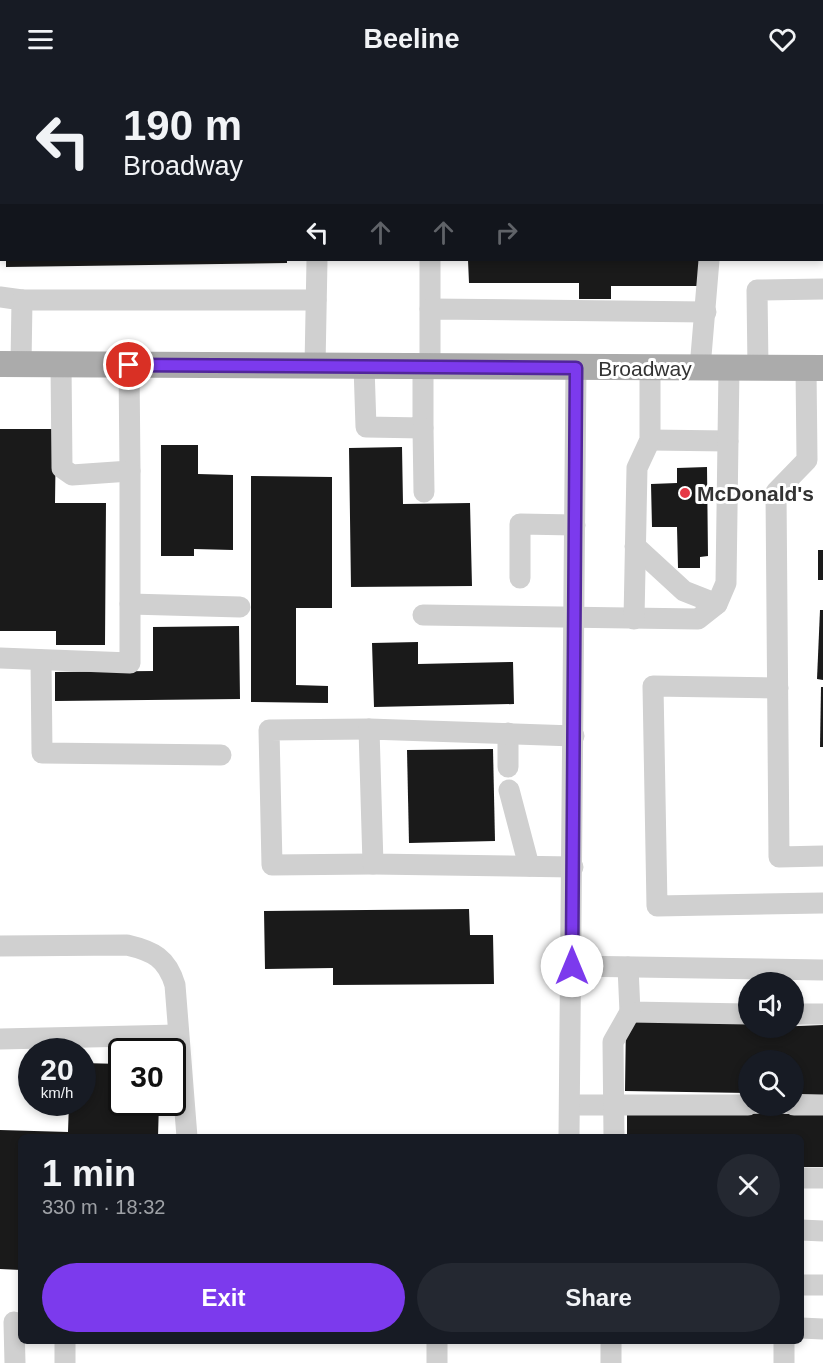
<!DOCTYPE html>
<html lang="en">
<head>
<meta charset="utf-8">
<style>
  body { margin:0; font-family:Helvetica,sans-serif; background:#242831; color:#f1f3f6; height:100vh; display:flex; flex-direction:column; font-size:22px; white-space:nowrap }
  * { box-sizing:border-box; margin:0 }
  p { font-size:20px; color:#9ea1a6 }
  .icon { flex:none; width:33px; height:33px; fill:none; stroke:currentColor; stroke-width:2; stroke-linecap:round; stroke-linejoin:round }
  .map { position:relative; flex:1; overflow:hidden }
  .panel { position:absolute; left:18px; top:1056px; width:786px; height:210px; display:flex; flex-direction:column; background:#171b24; border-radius:9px; box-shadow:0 3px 9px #0003 }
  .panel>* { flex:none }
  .guide { position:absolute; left:0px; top:0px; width:824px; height:183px; box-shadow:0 3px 9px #0003; background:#171b24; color:#f1f3f6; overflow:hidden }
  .fabs { position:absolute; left:738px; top:894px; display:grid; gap:12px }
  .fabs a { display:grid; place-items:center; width:66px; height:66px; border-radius:50%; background:#171b24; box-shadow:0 3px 9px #0003; font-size:30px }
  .speed { position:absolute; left:18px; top:960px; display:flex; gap:12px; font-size:30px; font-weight:700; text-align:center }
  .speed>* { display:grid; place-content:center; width:78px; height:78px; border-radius:50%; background:#171b24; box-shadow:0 3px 9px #0003; line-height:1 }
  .speed small { font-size:15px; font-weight:400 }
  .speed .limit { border:3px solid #111; border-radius:9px; background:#fff; color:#111 }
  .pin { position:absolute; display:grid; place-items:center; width:51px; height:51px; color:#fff; margin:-26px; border:3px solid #fff; border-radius:50%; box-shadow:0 2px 6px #0007 }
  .me { position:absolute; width:66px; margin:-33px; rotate:0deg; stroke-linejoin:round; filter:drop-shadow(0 0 4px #0008) }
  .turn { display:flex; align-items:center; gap:21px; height:126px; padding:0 24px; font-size:27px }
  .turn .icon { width:78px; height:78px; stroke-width:2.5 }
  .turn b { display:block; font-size:42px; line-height:51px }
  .lanes { display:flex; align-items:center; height:57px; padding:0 24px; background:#0003; justify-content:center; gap:30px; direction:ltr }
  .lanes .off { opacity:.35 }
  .round { display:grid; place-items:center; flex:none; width:63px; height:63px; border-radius:32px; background:#242831 }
  .head { display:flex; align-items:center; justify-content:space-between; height:102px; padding:0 24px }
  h1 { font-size:36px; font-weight:800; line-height:45px }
  .action { display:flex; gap:12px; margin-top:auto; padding:12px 24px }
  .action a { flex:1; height:69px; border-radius:36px; background:#7c3aed; color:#fff; font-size:24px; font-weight:800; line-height:69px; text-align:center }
  .action a+a { background:#242831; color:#f1f3f6 }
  header { display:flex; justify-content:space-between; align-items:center; height:78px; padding:0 24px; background:#171b24; font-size:27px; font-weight:800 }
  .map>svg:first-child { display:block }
  .building { fill:#1a1a1a }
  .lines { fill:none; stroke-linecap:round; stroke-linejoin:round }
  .minor { stroke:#d0d0d0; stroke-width:21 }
  .major { stroke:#ababab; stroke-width:26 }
  .route-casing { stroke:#51269a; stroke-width:15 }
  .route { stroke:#7c3aed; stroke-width:10 }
  .poi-dot { fill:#e63946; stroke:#fff; stroke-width:2 }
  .labels { text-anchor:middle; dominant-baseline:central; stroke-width:6; stroke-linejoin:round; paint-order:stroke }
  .street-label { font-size:21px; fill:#333; stroke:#fff }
  .poi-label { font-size:21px; font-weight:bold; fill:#333; stroke:#fff; text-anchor:start }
</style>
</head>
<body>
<header><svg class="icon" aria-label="menu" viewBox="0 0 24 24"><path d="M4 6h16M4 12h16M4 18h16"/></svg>Beeline<svg class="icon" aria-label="heart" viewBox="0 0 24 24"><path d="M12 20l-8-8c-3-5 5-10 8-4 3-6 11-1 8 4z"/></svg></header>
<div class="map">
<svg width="823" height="1285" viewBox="0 0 823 1285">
  <rect width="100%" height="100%" fill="#fff"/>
  <g class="building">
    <path d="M6,182H287V185L6,189Z"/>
    <path d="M468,182H699L700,208H611V221H579V205H469Z"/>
    <path d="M0,351H56L55,425H106L105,567H56V553H0Z"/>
    <path d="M161,367H198V396L233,397V472L194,471V478H161Z"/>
    <path d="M402,369L403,426L470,425L472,508L351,509L349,370Z"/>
    <path d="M707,389L708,478L700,479V490H678L677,449H652L651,406L677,405V390Z"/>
    <path d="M251,398L332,399V530H296V607L328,608V625L251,624Z"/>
    <rect x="818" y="472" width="5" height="30"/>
    <path d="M820,532H823V602L817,601Z"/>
    <path d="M239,548L240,621L55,623V594L153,593V549Z"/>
    <path d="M418,564V586L513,584L514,626L374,629L372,565Z"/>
    <path d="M821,609H823V669H820Z"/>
    <path d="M493,671L495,763L409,765L407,672Z"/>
    <path d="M469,831L470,857H493L494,906L333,907V890L265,891L264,833Z"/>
    <path d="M626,943L748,946V950L823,947V1017L794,1016V982H748V1015L625,1013Z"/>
    <path d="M82,985L122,986V1024H159L158,1059H21V1192L0,1191V1052L68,1054L69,1024H82Z"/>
    <path d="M627,1035L823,1036V1089H801V1059H627Z"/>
  </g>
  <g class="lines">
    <g class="minor">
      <path d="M112,0V2"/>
      <path d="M167,0V2"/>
      <path d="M428,0V2"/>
      <path d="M318,2V0"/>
      <path d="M712,2V0"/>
      <path d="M430,182V231"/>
      <path d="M0,219L22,222L21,286"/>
      <path d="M22,222H316"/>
      <path d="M61,286L62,390L72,397L130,393L129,287"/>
      <path d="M315,288L317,182"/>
      <path d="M364,288L366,349L423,350V288"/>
      <path d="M430,289V231L706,234"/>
      <path d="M700,290L709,182"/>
      <path d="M758,290L757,212L823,211"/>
      <path d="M806,290L807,382L776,414L779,779L823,778"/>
      <path d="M423,350L424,414"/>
      <path d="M650,362L728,363"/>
      <path d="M635,468L684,513L717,526"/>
      <path d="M520,500V446L575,447"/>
      <path d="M130,526L240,529"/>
      <path d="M423,537L698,541L717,526L726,505L729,290"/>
      <path d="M634,541L637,390L650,362V290"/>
      <path d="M0,580L130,585V393"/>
      <path d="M41,582L42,675L221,677"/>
      <path d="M778,610L653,608L657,828L823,825"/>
      <path d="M369,651L269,652L272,787L373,786"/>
      <path d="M508,655V689"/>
      <path d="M509,712L529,788"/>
      <path d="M573,789L373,786L369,651L574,658"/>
      <path d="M0,868L127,867C153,873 167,880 175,907L187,1059"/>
      <path d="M572,888L823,892"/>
      <path d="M628,889L630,934L748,936"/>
      <path d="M794,936H823"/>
      <path d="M0,961L178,957"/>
      <path d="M570,1027H748"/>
      <path d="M794,1027H823"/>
      <path d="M569,1059L576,290"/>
      <path d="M614,1059L613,964L630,934"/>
      <path d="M801,1100H823"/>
      <path d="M801,1152L823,1153"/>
      <path d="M801,1207H823"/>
      <path d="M14,1244L15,1285"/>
      <path d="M801,1250L823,1251"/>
      <path d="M437,1263V1285"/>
      <path d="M784,1263V1285"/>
      <path d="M65,1285V1263"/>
      <path d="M611,1285V1263"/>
    </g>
    <path class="major" d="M0,286L823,290"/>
  </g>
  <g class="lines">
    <defs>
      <path id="route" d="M129,287L576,290L572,888"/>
    </defs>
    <use href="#route" class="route-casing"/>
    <use href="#route" class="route"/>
  </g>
  <circle class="poi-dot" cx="685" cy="415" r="6"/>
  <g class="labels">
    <g class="street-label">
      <text x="645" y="290">Broadway</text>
    </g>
    <g class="poi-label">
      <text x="697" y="415">McDonald's</text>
    </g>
  </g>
</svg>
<div class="fabs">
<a><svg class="icon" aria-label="sound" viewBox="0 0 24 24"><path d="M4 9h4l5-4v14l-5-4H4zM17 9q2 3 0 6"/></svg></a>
<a><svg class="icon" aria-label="search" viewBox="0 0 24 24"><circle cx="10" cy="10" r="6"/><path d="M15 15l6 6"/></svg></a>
</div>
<div class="speed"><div>20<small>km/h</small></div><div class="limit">30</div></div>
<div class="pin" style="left:129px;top:287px;background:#d93025"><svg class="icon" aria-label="arrive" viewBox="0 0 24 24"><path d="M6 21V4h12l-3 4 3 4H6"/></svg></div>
<svg class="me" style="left:572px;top:888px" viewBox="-20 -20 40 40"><circle r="19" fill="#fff"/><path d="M0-13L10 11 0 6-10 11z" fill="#7c3aed"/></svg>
<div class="guide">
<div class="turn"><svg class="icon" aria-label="left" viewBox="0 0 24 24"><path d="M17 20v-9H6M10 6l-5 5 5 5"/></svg><div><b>190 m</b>Broadway</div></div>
<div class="lanes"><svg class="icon" aria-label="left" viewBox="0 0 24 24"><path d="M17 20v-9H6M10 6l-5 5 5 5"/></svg><svg class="icon off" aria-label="ahead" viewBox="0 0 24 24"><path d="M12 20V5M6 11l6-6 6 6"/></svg><svg class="icon off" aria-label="ahead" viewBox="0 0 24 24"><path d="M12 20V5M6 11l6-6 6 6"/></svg><svg class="icon off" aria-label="right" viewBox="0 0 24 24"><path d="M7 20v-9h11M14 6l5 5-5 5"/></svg></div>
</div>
<section class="panel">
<div class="head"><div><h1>1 min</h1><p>330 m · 18:32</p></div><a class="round"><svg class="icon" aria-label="close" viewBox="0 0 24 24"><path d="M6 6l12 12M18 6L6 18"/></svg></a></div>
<div class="action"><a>Exit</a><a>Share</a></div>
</section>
</div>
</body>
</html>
